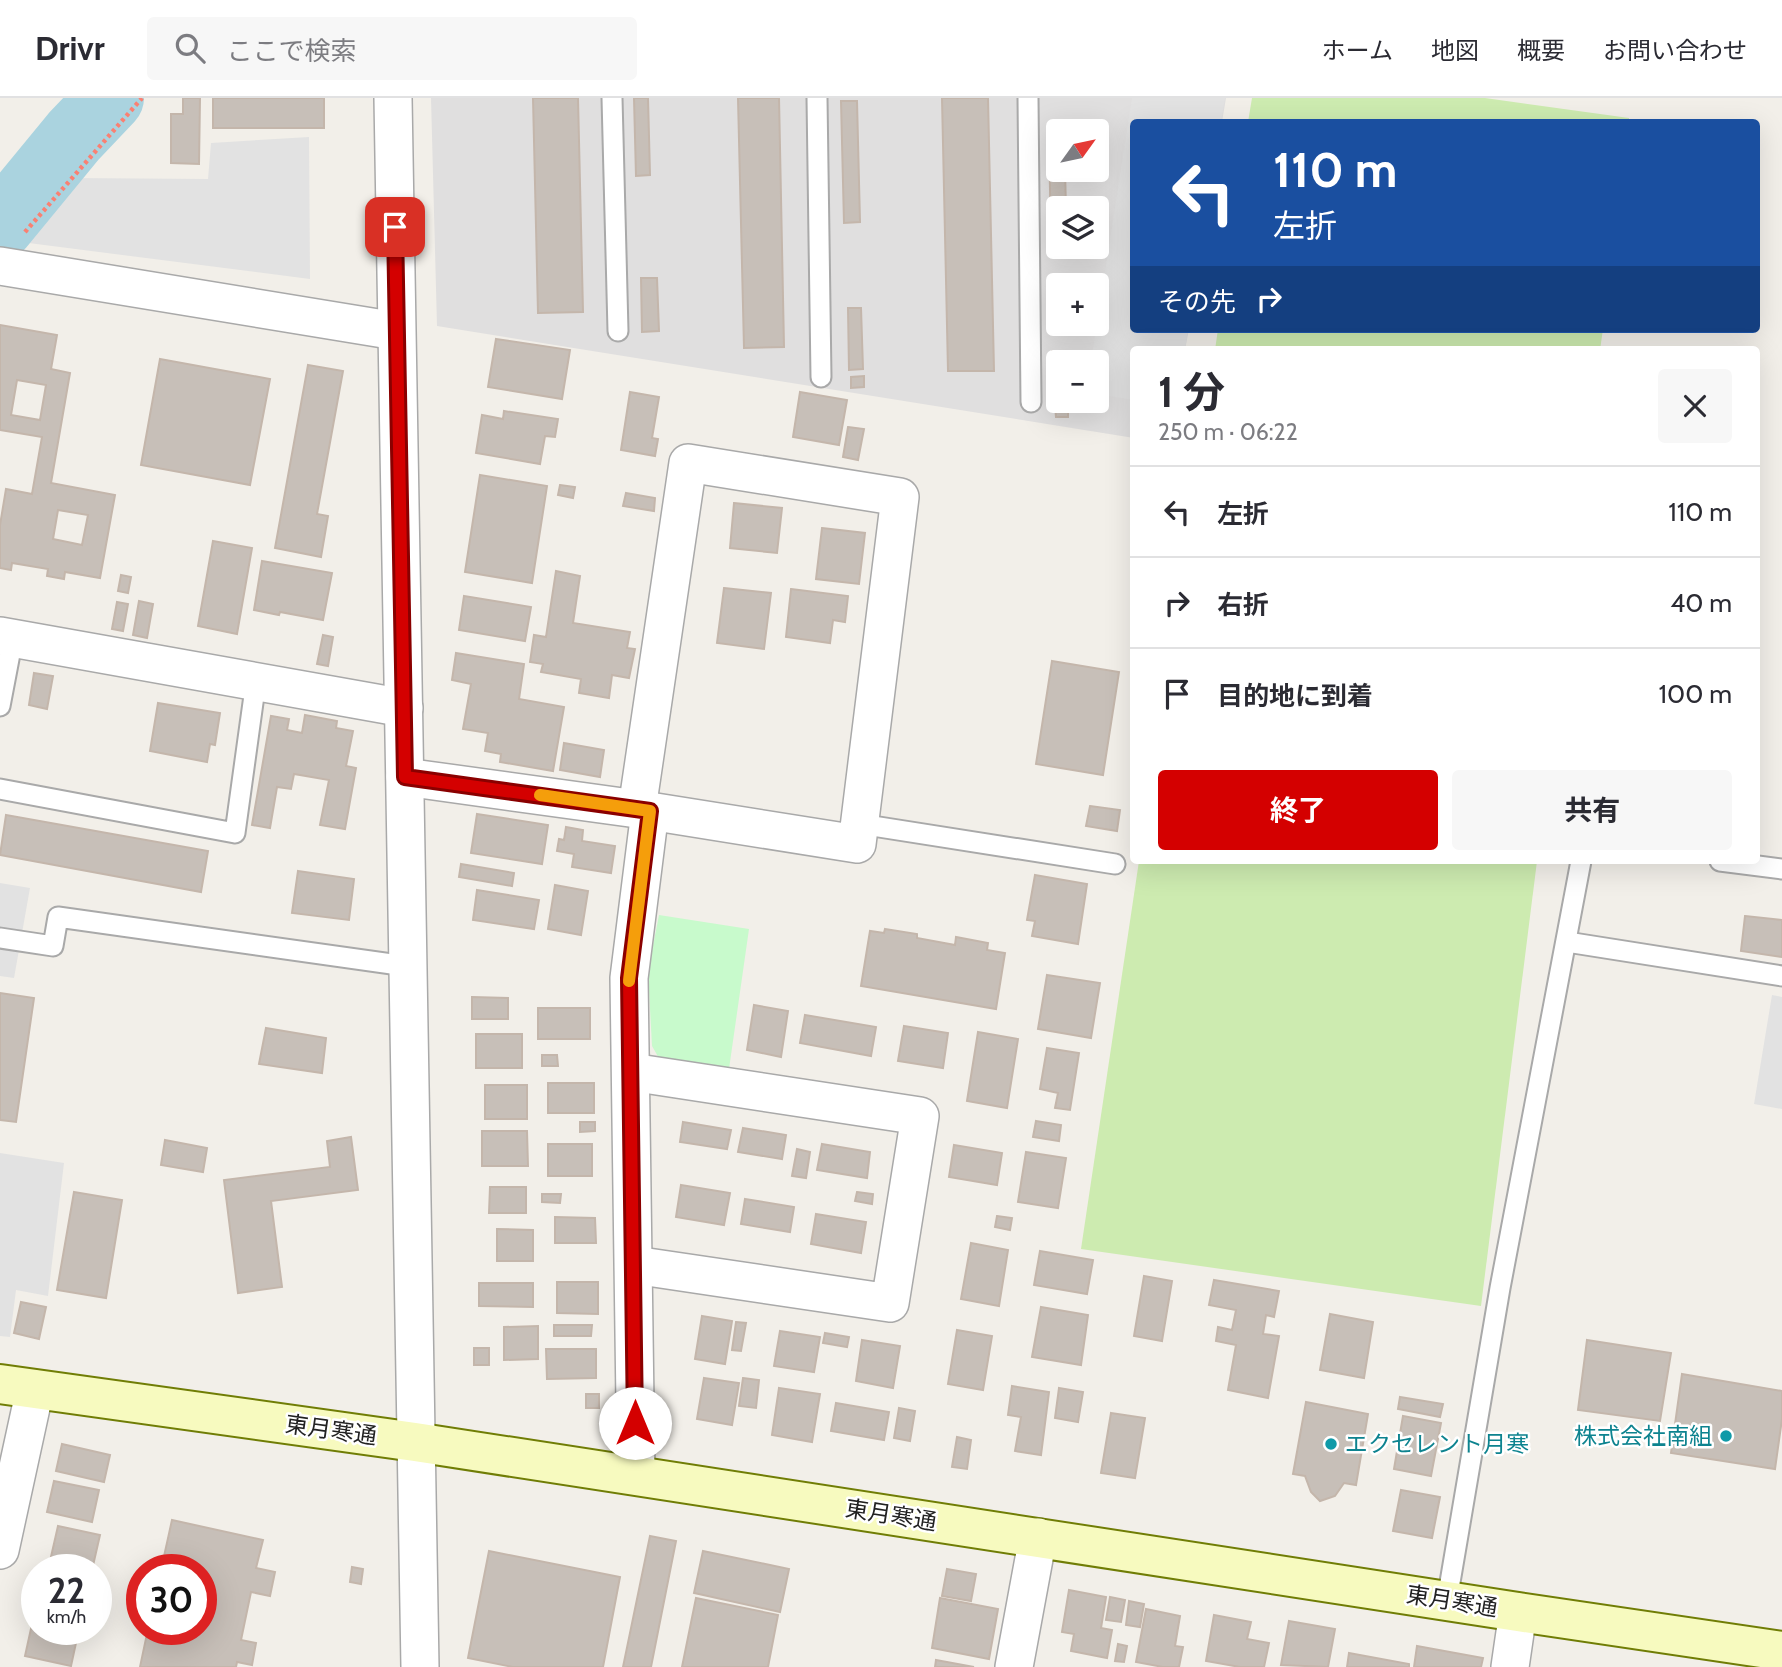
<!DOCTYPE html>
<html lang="ja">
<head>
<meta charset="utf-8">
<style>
  body { margin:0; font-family:Cabin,"Noto Sans JP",sans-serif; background:#f7f7f7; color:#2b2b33; height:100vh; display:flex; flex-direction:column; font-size:26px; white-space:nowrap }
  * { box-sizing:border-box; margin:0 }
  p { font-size:23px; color:#7c7c81 }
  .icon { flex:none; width:38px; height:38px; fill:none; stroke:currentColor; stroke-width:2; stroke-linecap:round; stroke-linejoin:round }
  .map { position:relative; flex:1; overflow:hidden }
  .side { position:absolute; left:1130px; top:248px; width:630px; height:518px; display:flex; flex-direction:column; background:#fff; border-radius:7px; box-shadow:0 7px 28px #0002 }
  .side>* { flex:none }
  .guide { position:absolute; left:1130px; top:21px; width:630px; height:214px; border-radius:7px; box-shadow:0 7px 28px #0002; background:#1a4fa0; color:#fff; overflow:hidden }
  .needle { width:46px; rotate:57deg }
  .tools { position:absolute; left:1046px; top:21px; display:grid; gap:14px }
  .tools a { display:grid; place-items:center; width:63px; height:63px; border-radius:7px; background:#fff; box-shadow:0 7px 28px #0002; font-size:35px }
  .speed { position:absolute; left:21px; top:1456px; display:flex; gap:14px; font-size:35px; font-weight:700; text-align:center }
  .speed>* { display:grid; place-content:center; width:91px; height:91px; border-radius:50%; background:#fff; box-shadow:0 7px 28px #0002; line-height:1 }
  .speed small { font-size:18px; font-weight:400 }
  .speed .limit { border:10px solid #d22; background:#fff; color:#111 }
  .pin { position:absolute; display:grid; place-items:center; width:60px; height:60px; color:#fff; margin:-30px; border-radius:14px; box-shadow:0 4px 10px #0006 }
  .me { position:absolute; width:77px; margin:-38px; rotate:0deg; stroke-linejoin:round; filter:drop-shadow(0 0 5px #0008) }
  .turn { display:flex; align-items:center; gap:24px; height:147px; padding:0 28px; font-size:32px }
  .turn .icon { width:91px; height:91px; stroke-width:2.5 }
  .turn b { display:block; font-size:49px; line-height:60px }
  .then { display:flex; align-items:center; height:66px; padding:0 28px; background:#0003; gap:14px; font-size:26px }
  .round { display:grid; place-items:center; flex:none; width:74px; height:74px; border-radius:7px; background:#f7f7f7 }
  .headline { display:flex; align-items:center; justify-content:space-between; height:119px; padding:0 28px }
  h1 { font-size:42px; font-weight:700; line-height:52px }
  .primary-button { display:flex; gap:14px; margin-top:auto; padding:14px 28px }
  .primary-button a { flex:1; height:80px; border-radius:7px; background:#d40000; color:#fff; font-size:28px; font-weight:700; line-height:80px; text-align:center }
  .primary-button a+a { background:#f7f7f7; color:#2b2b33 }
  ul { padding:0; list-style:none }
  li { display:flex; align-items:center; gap:21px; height:91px; padding:0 28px; border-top:2px solid #e1e1e2 }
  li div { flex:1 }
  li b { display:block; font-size:26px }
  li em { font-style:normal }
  header { display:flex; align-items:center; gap:42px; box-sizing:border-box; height:98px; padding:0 35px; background:#fff; border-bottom:2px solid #e1e1e2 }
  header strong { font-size:33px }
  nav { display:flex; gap:38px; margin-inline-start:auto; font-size:24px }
  .search { width:490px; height:63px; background:#f7f7f7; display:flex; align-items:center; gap:18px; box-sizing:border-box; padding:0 24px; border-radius:7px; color:#7c7c81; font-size:26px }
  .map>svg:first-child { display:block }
  .residential { fill:#e0dfdf; fill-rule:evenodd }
  .grass { fill:#cdebb0 }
  .park { fill:#c8facc }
  .parking { fill:#e2e2e2 }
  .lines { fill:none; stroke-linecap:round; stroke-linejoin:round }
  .river { stroke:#aad3df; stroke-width:68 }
  .building { fill:#c7bfb8; stroke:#c4b6ab; stroke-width:2; fill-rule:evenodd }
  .lane-casing { stroke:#a9a9a9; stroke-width:23 }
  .street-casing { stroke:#a9a9a9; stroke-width:40 }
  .secondary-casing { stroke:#707d05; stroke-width:42 }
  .path { stroke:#fa8072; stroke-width:4.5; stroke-dasharray:3.5 3.5; stroke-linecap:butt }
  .lane { stroke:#fff; stroke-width:19 }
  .street { stroke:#fff; stroke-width:37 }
  .secondary { stroke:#f7fabf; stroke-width:38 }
  .route-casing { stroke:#8a0000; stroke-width:18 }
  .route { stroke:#d40000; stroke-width:12 }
  .slow { stroke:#f59e0b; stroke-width:12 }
  .culture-dot { fill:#0f9aa8; stroke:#fff; stroke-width:2.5 }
  .labels { text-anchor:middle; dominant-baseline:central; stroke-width:5; stroke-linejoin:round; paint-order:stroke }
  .street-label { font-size:23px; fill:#222; stroke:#fff }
  .culture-label { font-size:23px; fill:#0d838f; stroke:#fff; text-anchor:end }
</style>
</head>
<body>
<header>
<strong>Drivr</strong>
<div class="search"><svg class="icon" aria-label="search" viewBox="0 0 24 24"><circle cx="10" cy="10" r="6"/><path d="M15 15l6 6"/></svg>ここで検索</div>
<nav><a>ホーム</a><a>地図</a><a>概要</a><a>お問い合わせ</a></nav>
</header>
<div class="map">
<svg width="1782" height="1569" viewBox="0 0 1782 1569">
  <rect width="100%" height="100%" fill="#f2efe9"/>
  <path class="residential" d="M431,0H1226L1222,24H1134V231H1189L1185,252H1134V340L437,228ZM1059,33H1097V72H1059ZM1059,110H1097V149H1059ZM1059,187H1097V226H1059ZM1059,264H1097V303H1059Z"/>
  <g class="grass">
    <path d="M1252,0H1485L1629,20V24H1248Z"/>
    <path d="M1218,231H1603L1600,252H1215Z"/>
    <path d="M1139,763H1537L1481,1208L1081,1151Z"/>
  </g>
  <path class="park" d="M659,817L749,831L729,971L660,962L652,948L648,873Z"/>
  <g class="parking">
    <path d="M1132,0H1225L1221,24H1134V231H1188L1185,252H1134V302L1097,296V264H1091Z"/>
    <path d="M309,39L310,181L13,143L70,80L208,81L211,45Z"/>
    <path d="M0,785L30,790L14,880L0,878Z"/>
    <path d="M1772,897L1782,899V1011L1754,1006Z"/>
    <path d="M0,1055L64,1065L48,1198L16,1192L10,1239L0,1238Z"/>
  </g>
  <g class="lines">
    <path class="river" d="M0,128L74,38L110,0"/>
  </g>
  <g class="building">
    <path d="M183,0H200L199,66L171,65V16H183Z"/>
    <rect x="213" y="0" width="111" height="30"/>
    <path d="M533,0H578L583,214L538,215Z"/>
    <path d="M634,0H648L650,77L636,78Z"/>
    <path d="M738,0H779L784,249L744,250Z"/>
    <path d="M942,0H988L994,273H948Z"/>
    <path d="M841,3H857L860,124L844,125Z"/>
    <path d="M1049,39H1059V72H1065L1066,110H1059V143H1051Z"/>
    <path d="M641,180H657L659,233L642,234Z"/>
    <path d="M848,210H861L863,271L849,272Z"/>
    <path d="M0,227L57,237L51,271L70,275L51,385L115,397L100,480L65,474L64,481L47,478L48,471L12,465L11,472L0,470V427L6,391L32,396L42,339L0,332ZM17,282L46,287L40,322L11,317ZM58,412L88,417L82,447L53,441Z"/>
    <path d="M496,241L570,252L562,301L488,289Z"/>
    <path d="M1052,253H1070V264H1059V299L1053,300Z"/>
    <path d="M160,261L270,281L250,387L141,367Z"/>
    <path d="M308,267L343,273L317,416L328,418L321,459L275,450Z"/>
    <path d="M864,278V289L851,290V279Z"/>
    <path d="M630,294L659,299L652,340L658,341L655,358L621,352Z"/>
    <path d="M800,294L847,302L839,347L793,339Z"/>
    <path d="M1055,307H1068V319H1056Z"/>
    <path d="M504,313L558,321L555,339L545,338L540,366L476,355L482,317L503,321Z"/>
    <path d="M848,329L864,331L858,362L843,359Z"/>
    <path d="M480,377L547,388L532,485L465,474Z"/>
    <path d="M560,387L575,389L573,400L558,397Z"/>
    <path d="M626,395L655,400L654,413L623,408Z"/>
    <path d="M734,405L782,410L777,455L730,450Z"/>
    <path d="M822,430L865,435L859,486L816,481Z"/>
    <path d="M213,443L252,450L237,536L198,528Z"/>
    <path d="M262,463L332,475L323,522L280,514L279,517L254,512Z"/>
    <path d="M556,473L580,478L573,525L630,534L627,550L635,551L629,580L612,577L609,600L579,595L581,581L541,574L543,566L530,564L534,537L546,539Z"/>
    <path d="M121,477L131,479L128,495L118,493Z"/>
    <path d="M724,490L771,495L764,551L717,545Z"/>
    <path d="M791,491L848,498L845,524L833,522L830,545L786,539Z"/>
    <path d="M464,498L531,509L525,543L459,532Z"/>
    <path d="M139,503L153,506L147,540L133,537Z"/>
    <path d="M117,504L128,506L123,533L112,531Z"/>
    <path d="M323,537L333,539L328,568L317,566Z"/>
    <path d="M456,555L524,566L519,601L564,609L553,673L500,664L501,656L485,653L488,635L463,631L471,586L452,582Z"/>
    <path d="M1052,563L1119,574L1103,677L1036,666Z"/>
    <path d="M34,575L53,578L47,611L29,607Z"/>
    <path d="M158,605L220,615L215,647L210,646L207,664L150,653Z"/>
    <path d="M305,617L337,623L336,630L353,633L346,668L356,670L345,731L320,727L329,682L294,676L291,691L277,689L270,730L252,727L271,618L289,621L287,632L302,635Z"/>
    <path d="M564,645L604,652L600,679L560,672Z"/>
    <path d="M1090,708L1120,712L1117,733L1086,728Z"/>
    <path d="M477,716L548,727L542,766L471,755Z"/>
    <path d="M6,717L208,753L201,794L0,757Z"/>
    <path d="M566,729L583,732L582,743L615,748L611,775L572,769L574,756L557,753L559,741L564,742Z"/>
    <path d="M461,766L514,775L512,788L459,779Z"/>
    <path d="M298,773L354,781L349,822L292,815Z"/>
    <path d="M1035,777L1087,786L1078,846L1032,838L1035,823L1027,822Z"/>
    <path d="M555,787L588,793L581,837L548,831Z"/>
    <path d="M477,792L539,802L534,831L473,822Z"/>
    <path d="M1745,818L1782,822V859L1741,853Z"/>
    <path d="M885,831L917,836V840L955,847L956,839L988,845L987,852L1005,855L996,911L861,888L870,833L884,835Z"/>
    <path d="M1047,877L1100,885L1091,940L1038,931Z"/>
    <path d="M0,895L34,900L16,1024L0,1022Z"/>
    <path d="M472,899L508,900V921H472Z"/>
    <path d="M754,907L788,913L781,959L747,952Z"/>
    <rect x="538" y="910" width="52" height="31"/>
    <path d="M805,917L876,929L871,958L800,945Z"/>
    <path d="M904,928L948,935L943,970L898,963Z"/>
    <path d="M266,930L326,940L322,975L259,966Z"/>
    <path d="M978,934L1018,941L1007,1010L967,1003Z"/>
    <rect x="476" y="936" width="46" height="34"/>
    <path d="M1047,950L1079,955L1070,1012L1055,1010L1058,995L1040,991Z"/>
    <path d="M542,957H557L558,968H542Z"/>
    <rect x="548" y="985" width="46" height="30"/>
    <rect x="485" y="987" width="42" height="34"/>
    <path d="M1036,1023L1061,1027L1059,1043L1033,1039Z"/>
    <path d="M580,1024H595V1033L580,1034Z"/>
    <path d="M683,1024L731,1032L727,1051L680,1044Z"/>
    <path d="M743,1030L786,1037L782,1061L738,1054Z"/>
    <path d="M482,1033H527L528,1068H482Z"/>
    <path d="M351,1039L358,1092L271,1103L282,1189L238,1195L224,1082L330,1069L327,1043Z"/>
    <path d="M165,1042L207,1050L203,1074L161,1067Z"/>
    <rect x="548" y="1046" width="44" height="32"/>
    <path d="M822,1046L870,1054L867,1080L817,1072Z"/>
    <path d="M954,1047L1002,1055L997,1087L949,1079Z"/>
    <path d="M797,1051L810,1054L806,1080L792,1078Z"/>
    <path d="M1026,1054L1066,1060L1058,1110L1018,1104Z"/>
    <path d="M681,1087L730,1095L724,1127L676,1119Z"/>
    <path d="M490,1089H526V1115H489Z"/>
    <path d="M74,1094L122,1102L106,1200L57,1192Z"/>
    <path d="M857,1094L873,1096L872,1106L855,1103Z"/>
    <path d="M542,1096H561L560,1105L542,1104Z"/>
    <path d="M745,1101L794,1109L790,1134L741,1126Z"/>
    <path d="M816,1116L866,1124L861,1155L811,1146Z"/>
    <path d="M997,1118L1012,1120L1010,1132L995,1129Z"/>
    <path d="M555,1119L595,1120L596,1145H555Z"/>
    <path d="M497,1131L533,1132V1163H497Z"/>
    <path d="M971,1145L1008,1152L999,1208L961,1201Z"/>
    <path d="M1040,1153L1093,1162L1087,1196L1034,1187Z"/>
    <path d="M1144,1178L1172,1183L1162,1243L1134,1238Z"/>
    <path d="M1214,1182L1279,1193L1274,1219L1266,1217L1263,1236L1279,1238L1268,1300L1228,1292L1236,1247L1216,1243L1218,1229L1232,1232L1236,1212L1209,1207Z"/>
    <path d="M557,1184H598V1216L557,1215Z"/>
    <path d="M479,1185H533V1209L479,1208Z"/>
    <path d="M21,1204L46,1209L39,1241L14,1235Z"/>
    <path d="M1041,1209L1088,1217L1081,1267L1032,1259Z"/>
    <path d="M1330,1216L1373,1224L1364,1280L1320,1272Z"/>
    <path d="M702,1218L732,1223L725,1266L695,1261Z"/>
    <path d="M736,1224L746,1225L741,1253L732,1252Z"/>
    <path d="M554,1227H592L591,1238H554Z"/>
    <path d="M538,1228V1261L504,1262V1229Z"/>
    <path d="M957,1232L992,1238L983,1292L948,1286Z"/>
    <path d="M780,1233L820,1239L814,1274L774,1268Z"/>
    <path d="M825,1235L849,1239L847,1249L823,1245Z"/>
    <path d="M862,1242L900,1248L893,1290L856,1283Z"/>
    <path d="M1587,1242L1671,1255L1660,1323L1578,1312Z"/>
    <rect x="474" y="1250" width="15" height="17"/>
    <path d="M546,1251H596V1280L547,1281Z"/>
    <path d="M1682,1276L1782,1293V1321L1775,1371L1671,1355Z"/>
    <path d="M704,1280L739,1285L732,1327L697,1321Z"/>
    <path d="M743,1280L759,1282L756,1310L739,1308Z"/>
    <path d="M1012,1288L1049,1294L1041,1357L1015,1353L1021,1319L1008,1317Z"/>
    <path d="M779,1290L820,1296L812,1344L772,1337Z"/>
    <path d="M1059,1290L1083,1294L1078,1324L1055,1320Z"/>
    <rect x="586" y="1296" width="13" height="14"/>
    <path d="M1400,1299L1443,1306L1440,1319L1398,1311Z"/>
    <path d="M1306,1304L1368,1316L1356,1387L1344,1385L1335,1398L1320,1403L1311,1394L1305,1378L1293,1376Z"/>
    <path d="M836,1305L889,1314L884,1342L831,1333Z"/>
    <path d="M899,1310L915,1313L910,1343L894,1340Z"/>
    <path d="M1111,1315L1145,1320L1135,1380L1101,1375Z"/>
    <path d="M1403,1318L1441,1325L1431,1378L1394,1371Z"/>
    <path d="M957,1339L971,1342L967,1371L952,1369Z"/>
    <path d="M62,1346L110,1357L104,1384L56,1373Z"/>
    <path d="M54,1383L99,1392L92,1424L47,1414Z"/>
    <path d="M1401,1392L1440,1399L1432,1440L1393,1433Z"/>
    <path d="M172,1422L263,1442L256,1470L275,1474L270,1498L251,1494L241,1542L256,1545L252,1567L237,1564L236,1569H140L148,1531H201V1472H161Z"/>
    <path d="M58,1428L100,1437L92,1472H48Z"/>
    <path d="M650,1438L676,1443L651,1569H623Z"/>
    <path d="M489,1453L620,1479L603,1569H513L468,1560Z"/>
    <path d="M703,1453L789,1471L780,1514L694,1495Z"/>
    <path d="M352,1469L363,1471L361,1486L350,1484Z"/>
    <path d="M947,1471L976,1476L971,1503L942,1498Z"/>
    <path d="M1069,1492L1106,1499L1101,1530L1112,1532L1107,1560L1071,1553L1074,1536L1062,1534Z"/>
    <path d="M1110,1499L1125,1502L1121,1524L1106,1522Z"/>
    <path d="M696,1500L778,1517L768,1569H682Z"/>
    <path d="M940,1500L998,1511L989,1561L932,1550Z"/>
    <path d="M1129,1503L1144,1506L1140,1529L1126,1527Z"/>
    <path d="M36,1508L37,1531H79L71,1568L25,1558Z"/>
    <path d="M1146,1511L1180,1518L1175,1548L1183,1549L1179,1569H1163L1136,1564Z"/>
    <path d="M1214,1517L1251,1524L1247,1541L1269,1545L1264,1569H1240L1206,1563Z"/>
    <path d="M1289,1523L1335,1531L1328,1569L1281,1567Z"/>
    <path d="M1118,1546L1127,1548L1124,1564L1115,1563Z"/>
    <path d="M1417,1548L1483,1560L1481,1569H1414Z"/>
    <path d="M1349,1555L1409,1566V1569H1347Z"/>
    <path d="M936,1562L974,1569H935Z"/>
  </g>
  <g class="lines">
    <defs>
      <g id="lane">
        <path d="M612,0L618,233"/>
        <path d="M817,0L821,279"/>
        <path d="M1028,0L1031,304"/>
        <path d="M0,608L13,540"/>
        <path d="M0,691L235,735L256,583"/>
        <path d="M860,726L1115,766"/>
        <path d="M1720,763L1782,771"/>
        <path d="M0,840L53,848L58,819L406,868"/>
        <path d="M1567,844L1782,878"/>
        <path d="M1447,1502L1500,1190L1581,763"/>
      </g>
      <g id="street">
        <path d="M393,0C400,523 409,1046 420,1569"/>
        <path d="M0,168L396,233"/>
        <path d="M0,538L404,610"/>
        <path d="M405,679L637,711L857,746L900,399L688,365L637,711"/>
        <path d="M631,974L920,1018L890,1205L634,1167"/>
        <path d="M636,1377L629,880L650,713"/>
        <path d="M0,1452L35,1291"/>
        <path d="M1014,1569L1038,1439"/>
        <path d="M1510,1569L1518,1514"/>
      </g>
      <path id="secondary" d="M0,1286L415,1344L1518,1514L1782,1553"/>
    </defs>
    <use href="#lane" class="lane-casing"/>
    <use href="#street" class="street-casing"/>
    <use href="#secondary" class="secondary-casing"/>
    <path class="path" d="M25,134L142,0"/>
    <use href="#lane" class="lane"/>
    <use href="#street" class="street"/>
    <use href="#secondary" class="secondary"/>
  </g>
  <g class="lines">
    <defs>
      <path id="route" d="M395,129L405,679L650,713L629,880L635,1325"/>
    </defs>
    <use href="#route" class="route-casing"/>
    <use href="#route" class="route"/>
    <path class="slow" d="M540,697L650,713L629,883"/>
  </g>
  <g class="culture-dot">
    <circle cx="1726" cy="1338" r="7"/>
    <circle cx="1331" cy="1346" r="7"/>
  </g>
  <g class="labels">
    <g class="street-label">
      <text transform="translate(331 1332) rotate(8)">東月寒通</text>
      <text transform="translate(891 1417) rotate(9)">東月寒通</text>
      <text transform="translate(1452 1503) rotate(9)">東月寒通</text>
    </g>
    <g class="culture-label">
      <text x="1712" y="1338">株式会社南組</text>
      <text x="1345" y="1346" text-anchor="start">エクセレント月寒</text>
    </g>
  </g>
</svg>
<div class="tools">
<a><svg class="needle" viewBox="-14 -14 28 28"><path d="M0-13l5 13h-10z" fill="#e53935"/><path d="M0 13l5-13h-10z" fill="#7c7c81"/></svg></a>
<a><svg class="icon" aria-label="layers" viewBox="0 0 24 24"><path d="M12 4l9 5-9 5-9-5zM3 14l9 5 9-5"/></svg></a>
<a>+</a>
<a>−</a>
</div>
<div class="speed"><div>22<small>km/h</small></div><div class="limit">30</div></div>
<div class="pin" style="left:395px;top:129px;background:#d93025"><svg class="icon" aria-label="arrive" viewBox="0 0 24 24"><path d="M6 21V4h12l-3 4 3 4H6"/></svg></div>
<svg class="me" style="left:635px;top:1325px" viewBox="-20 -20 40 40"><circle r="19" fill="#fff"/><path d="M0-13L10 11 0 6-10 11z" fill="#d40000"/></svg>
<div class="guide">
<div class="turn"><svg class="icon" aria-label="left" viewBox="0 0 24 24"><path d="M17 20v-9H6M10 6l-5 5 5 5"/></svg><div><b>110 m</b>左折</div></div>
<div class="then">その先<svg class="icon" aria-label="right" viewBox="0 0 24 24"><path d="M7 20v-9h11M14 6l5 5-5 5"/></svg></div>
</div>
<section class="side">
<div class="headline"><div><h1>1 分</h1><p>250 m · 06:22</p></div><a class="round"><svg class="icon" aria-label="close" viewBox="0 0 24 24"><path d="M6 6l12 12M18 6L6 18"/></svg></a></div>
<ul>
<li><svg class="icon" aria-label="left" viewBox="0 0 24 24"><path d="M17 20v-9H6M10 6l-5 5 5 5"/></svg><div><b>左折</b></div><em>110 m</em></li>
<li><svg class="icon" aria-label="right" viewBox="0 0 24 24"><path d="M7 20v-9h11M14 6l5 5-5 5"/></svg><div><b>右折</b></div><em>40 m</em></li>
<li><svg class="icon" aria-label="arrive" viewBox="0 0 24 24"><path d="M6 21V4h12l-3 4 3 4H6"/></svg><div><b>目的地に到着</b></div><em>100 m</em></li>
</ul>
<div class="primary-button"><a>終了</a><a>共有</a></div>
</section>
</div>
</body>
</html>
